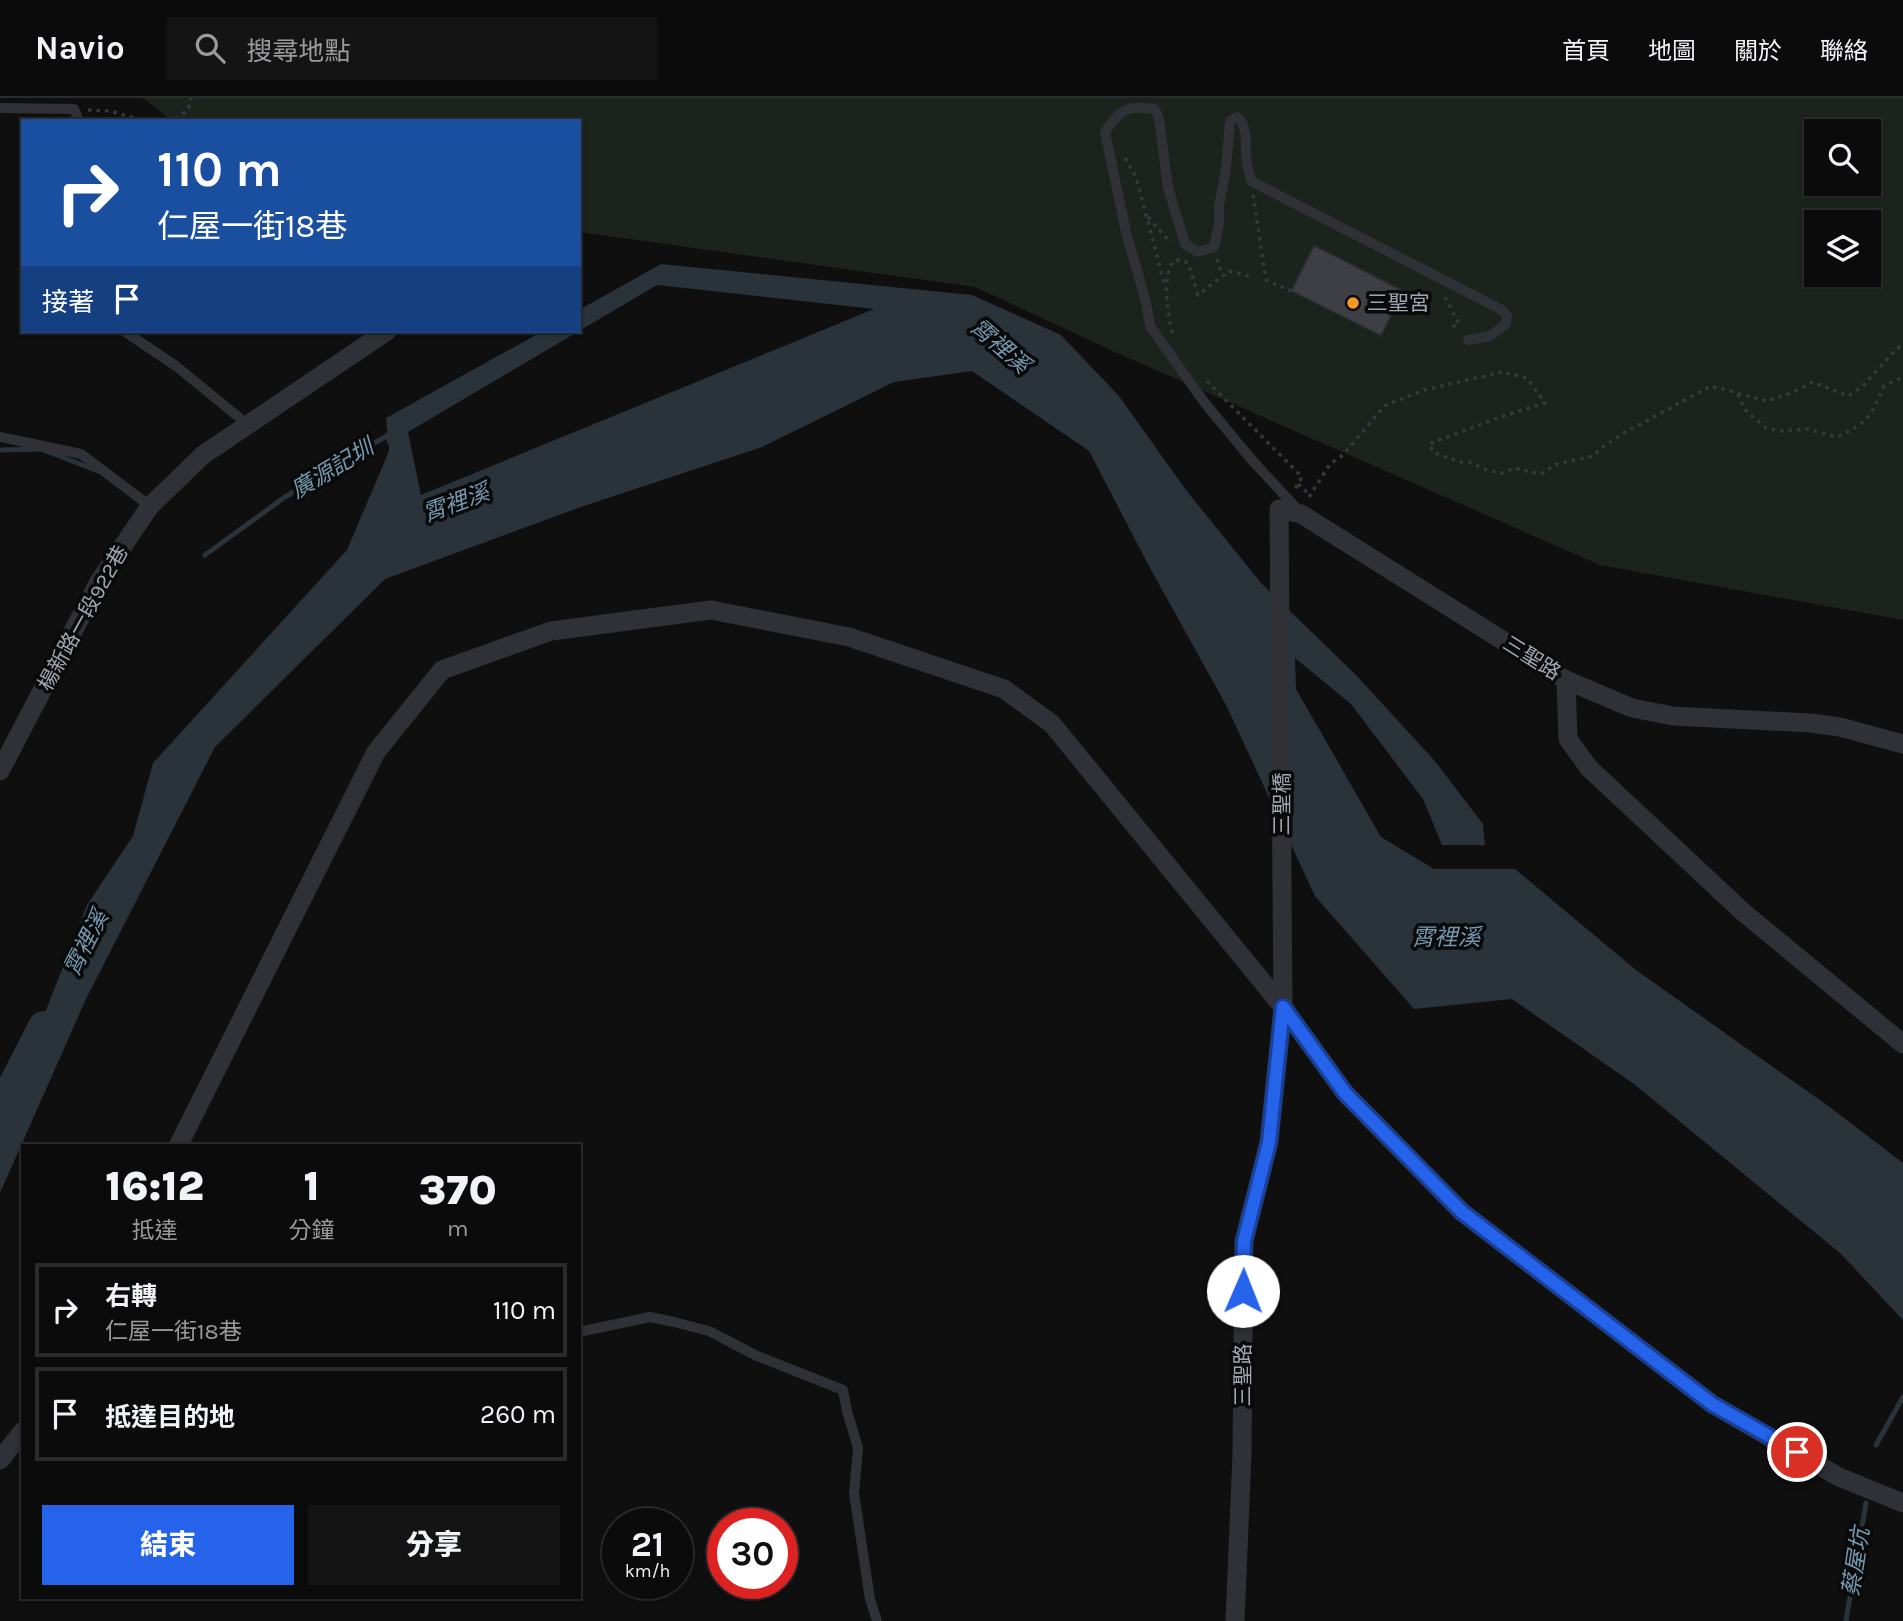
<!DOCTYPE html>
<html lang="zh-TW">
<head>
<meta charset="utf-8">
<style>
  body { margin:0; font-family:Karla,"Noto Sans TC",sans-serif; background:#141415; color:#f1f3f6; height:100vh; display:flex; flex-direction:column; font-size:26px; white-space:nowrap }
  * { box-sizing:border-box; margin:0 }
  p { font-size:23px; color:#9a9b9d }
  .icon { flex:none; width:38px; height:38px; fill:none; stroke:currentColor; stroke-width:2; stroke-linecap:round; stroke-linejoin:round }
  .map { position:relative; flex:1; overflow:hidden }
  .drawer { position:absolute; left:21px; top:1046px; width:560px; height:455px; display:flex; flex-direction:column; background:#0b0b0c; border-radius:0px; box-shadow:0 2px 5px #0004,0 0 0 2px #2b2b2d }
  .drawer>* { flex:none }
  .hud { position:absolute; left:21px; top:21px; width:560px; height:214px; border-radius:0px; box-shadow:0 2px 5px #0004,0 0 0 2px #2b2b2d; background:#1a4fa0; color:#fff; overflow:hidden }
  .buttons { position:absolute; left:1804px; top:21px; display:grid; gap:14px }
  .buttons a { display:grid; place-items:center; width:77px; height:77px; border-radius:0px; background:#0b0b0c; box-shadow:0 2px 5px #0004,0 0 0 2px #2b2b2d; font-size:35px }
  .speed { position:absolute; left:602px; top:1410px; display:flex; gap:14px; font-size:35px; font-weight:700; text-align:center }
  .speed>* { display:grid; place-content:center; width:91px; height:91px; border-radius:50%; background:#0b0b0c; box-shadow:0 2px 5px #0004,0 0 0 2px #2b2b2d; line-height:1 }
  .speed small { font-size:18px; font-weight:400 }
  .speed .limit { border:10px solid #d22; background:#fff; color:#111 }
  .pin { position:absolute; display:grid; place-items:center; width:60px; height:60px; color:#fff; margin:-30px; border:4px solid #fff; border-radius:50%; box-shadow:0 2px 7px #0007 }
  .me { position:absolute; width:77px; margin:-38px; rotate:1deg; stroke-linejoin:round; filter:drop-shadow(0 0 5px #0008) }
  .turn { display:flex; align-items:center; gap:24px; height:147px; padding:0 21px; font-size:32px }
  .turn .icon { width:91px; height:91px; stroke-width:2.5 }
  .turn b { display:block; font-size:49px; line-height:60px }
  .then { display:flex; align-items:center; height:66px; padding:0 21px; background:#0003; gap:14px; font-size:26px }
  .eta { display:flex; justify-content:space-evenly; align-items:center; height:119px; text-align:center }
  .eta b { font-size:42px; font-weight:800; line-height:49px }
  .cta { display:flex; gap:14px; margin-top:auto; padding:14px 21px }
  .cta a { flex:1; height:80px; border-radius:0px; background:#2563eb; color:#fff; font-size:28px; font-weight:800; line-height:80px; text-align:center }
  .cta a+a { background:#141415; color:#f1f3f6 }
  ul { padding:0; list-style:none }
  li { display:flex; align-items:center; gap:21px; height:94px; margin:0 14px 10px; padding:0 7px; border:4px solid #2b2b2d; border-radius:0px }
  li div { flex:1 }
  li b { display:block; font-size:26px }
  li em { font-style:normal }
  header { display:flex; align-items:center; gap:42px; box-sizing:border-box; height:98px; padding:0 35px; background:#0b0b0c; border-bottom:2px solid #2b2b2d }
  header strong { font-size:33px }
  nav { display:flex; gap:38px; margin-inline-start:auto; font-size:24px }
  .search { width:490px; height:63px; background:#141415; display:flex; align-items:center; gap:18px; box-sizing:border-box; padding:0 24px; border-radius:0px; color:#9a9b9d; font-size:26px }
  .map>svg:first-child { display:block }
  .green { fill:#1b231c; fill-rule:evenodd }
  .water { fill:#293339; fill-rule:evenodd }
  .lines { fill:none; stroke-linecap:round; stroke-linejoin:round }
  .stream { stroke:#293339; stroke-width:5 }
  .river { stroke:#293339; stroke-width:32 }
  .building { fill:#3e3f44; stroke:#29292d; stroke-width:2 }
  .path { stroke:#36383d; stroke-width:3.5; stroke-dasharray:3.5 5; stroke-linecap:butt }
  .lane { stroke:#303136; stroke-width:10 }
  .street { stroke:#303136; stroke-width:19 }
  .route-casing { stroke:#184099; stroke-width:18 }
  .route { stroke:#2563eb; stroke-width:12 }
  .poi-dot { fill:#f59a22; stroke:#0a0a0b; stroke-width:2.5 }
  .labels { text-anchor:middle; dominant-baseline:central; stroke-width:7; stroke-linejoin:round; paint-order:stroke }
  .poi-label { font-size:21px; fill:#a0a7b2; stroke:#0a0a0b; text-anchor:start }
  .street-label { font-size:21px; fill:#a0a7b2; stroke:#0a0a0b }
  .water-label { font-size:23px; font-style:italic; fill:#7599af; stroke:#0a0a0b }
</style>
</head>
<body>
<header>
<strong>Navio</strong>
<div class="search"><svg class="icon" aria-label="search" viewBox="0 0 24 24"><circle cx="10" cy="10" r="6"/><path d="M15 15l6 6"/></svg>搜尋地點</div>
<nav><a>首頁</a><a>地圖</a><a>關於</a><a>聯絡</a></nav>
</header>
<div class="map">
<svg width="1903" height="1523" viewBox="0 0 1903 1523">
  <rect width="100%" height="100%" fill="#0f0f10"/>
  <path class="green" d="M143,0H1903V522L1600,467L1117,255L975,189L579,134V23H172ZM1816,33H1869V86H1816ZM1816,124H1869V177H1816Z"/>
  <path class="water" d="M661,166L972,197L1061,237L1119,298L1186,392L1261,485L1356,577L1434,662L1483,726L1485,747H1442L1423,701L1351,606L1295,560L1296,591L1381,739L1434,771H1515L1636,872L1831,1010L1903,1065V1222L1840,1155L1634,986L1512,901L1414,911L1315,798L1226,607L1150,470L1089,353L972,273L894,284L762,349L581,409L385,481L215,649L86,901L0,1095V1001L23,971L87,807L133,738L153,665L347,452L389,353L386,320L543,233H579V212ZM657,187L874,211L421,397L408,334Z"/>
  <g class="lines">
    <g class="stream">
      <path d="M0,352L41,351L98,373"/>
      <path d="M205,457L285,399L388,337L389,343"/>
      <path d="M1876,1347L1903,1299"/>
      <path d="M1846,1523L1866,1405"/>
    </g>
    <path class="river" d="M0,1015L44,929"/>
  </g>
  <path class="building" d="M1314,147L1404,193L1381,238L1291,193Z"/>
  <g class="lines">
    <g class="path">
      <path d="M88,12L110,13L144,23"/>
      <path d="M167,23C180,20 190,14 191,0"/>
      <path d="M1125,60L1136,79L1165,189"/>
      <path d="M1253,97L1266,182L1291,193"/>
      <path d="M1148,119L1171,145"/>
      <path d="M1217,161L1222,177"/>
      <path d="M1445,199L1459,226L1448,231"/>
      <path d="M1172,235C1168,211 1162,187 1172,164L1179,162L1188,165L1198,197L1229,173L1249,178"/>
      <path d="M1207,283L1302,379L1295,391"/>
      <path d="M1738,296L1744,311L1766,330L1781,333L1807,331L1837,339C1868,325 1871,318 1884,288L1903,279"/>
      <path d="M1298,386L1310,397"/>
      <path d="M1309,399L1330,366L1343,357L1384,308L1424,292L1502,274L1527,280L1545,305L1503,318L1429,346L1434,355L1462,364H1469L1489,373L1502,375L1514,370L1541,376L1557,366L1593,358L1604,348L1624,335L1711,288L1767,303L1789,296L1813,284L1848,298L1862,289L1897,250L1903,248"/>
    </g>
    <g class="lane">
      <path d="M0,10L74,11L79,23"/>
      <path d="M124,233L176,268L247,326"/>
      <path d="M0,339L81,356L150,408"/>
      <path d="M1299,413L1251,361L1204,304L1150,228L1146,204L1126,134L1105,34C1121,11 1126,7 1155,11L1159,21L1168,90L1185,146L1198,154L1214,149L1219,126V108L1226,71L1230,23L1237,19C1250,29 1244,50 1247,65C1248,71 1250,77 1251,83L1502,212L1507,217L1506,226L1490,238L1468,242"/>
      <path d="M579,1234L650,1219L674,1224L709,1233L755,1257L843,1292L847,1313L858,1350L854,1395L870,1501L877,1523"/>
    </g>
    <g class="street">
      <path d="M1566,582L1568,641L1589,670L1743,814L1903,946"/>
      <path d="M0,673L100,482L150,408L203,357L387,233"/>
      <path d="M178,1048L376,654L442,572L551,533L711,512L849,539L1004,591L1052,626L1283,909L1345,995L1462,1114L1712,1306L1839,1379L1903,1405"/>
      <path d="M0,1362L23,1333"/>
      <path d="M1235,1523L1242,1356L1244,1143L1269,1044L1283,909L1279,411L1301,416L1566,582L1632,610L1673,618L1811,625L1840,629L1903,646"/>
    </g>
  </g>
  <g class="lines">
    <defs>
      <path id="route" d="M1243,1193L1244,1143L1269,1044L1283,909L1345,995L1462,1114L1712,1306L1797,1354"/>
    </defs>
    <use href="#route" class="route-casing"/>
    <use href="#route" class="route"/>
  </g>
  <circle class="poi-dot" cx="1353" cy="205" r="7"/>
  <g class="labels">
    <g class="poi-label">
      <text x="1367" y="205">三聖宮</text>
    </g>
    <g class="street-label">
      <text transform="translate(83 520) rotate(-61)">楊新路一段922巷</text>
      <text transform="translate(1532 560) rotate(32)">三聖路</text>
      <text transform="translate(1282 706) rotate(-90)">三聖橋</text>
      <text transform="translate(1243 1277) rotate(-90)">三聖路</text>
    </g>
    <g class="water-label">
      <text transform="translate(1000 248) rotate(41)">霄裡溪</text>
      <text transform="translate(332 371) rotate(-31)">廣源記圳</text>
      <text transform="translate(456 405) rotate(-20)">霄裡溪</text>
      <text x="1446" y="839">霄裡溪</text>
      <text transform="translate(86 845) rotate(-63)">霄裡溪</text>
      <text transform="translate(1856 1464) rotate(-81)">蔡屋坑</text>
    </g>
  </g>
</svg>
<div class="buttons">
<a><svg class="icon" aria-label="search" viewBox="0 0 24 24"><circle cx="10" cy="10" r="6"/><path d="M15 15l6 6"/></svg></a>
<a><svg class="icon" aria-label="layers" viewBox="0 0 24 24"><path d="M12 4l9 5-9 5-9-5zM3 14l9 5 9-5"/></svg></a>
</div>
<div class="speed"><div>21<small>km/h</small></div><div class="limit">30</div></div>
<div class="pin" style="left:1797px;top:1354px;background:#d93025"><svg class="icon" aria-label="arrive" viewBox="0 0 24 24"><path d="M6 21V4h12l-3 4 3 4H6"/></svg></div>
<svg class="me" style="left:1243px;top:1193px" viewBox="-20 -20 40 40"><circle r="19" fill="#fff"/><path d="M0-13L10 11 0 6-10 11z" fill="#2563eb"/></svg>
<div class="hud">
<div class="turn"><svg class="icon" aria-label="right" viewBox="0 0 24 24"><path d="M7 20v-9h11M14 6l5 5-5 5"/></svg><div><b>110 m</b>仁屋一街18巷</div></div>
<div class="then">接著<svg class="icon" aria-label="arrive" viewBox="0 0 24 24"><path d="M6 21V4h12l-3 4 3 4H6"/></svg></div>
</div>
<section class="drawer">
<div class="eta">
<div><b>16:12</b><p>抵達</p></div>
<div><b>1</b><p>分鐘</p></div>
<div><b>370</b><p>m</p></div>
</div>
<ul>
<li><svg class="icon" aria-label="right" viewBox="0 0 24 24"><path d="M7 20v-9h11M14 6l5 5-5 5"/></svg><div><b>右轉</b><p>仁屋一街18巷</p></div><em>110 m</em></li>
<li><svg class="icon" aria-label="arrive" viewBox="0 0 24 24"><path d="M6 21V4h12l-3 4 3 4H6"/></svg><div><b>抵達目的地</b></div><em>260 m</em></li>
</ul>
<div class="cta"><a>結束</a><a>分享</a></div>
</section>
</div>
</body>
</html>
